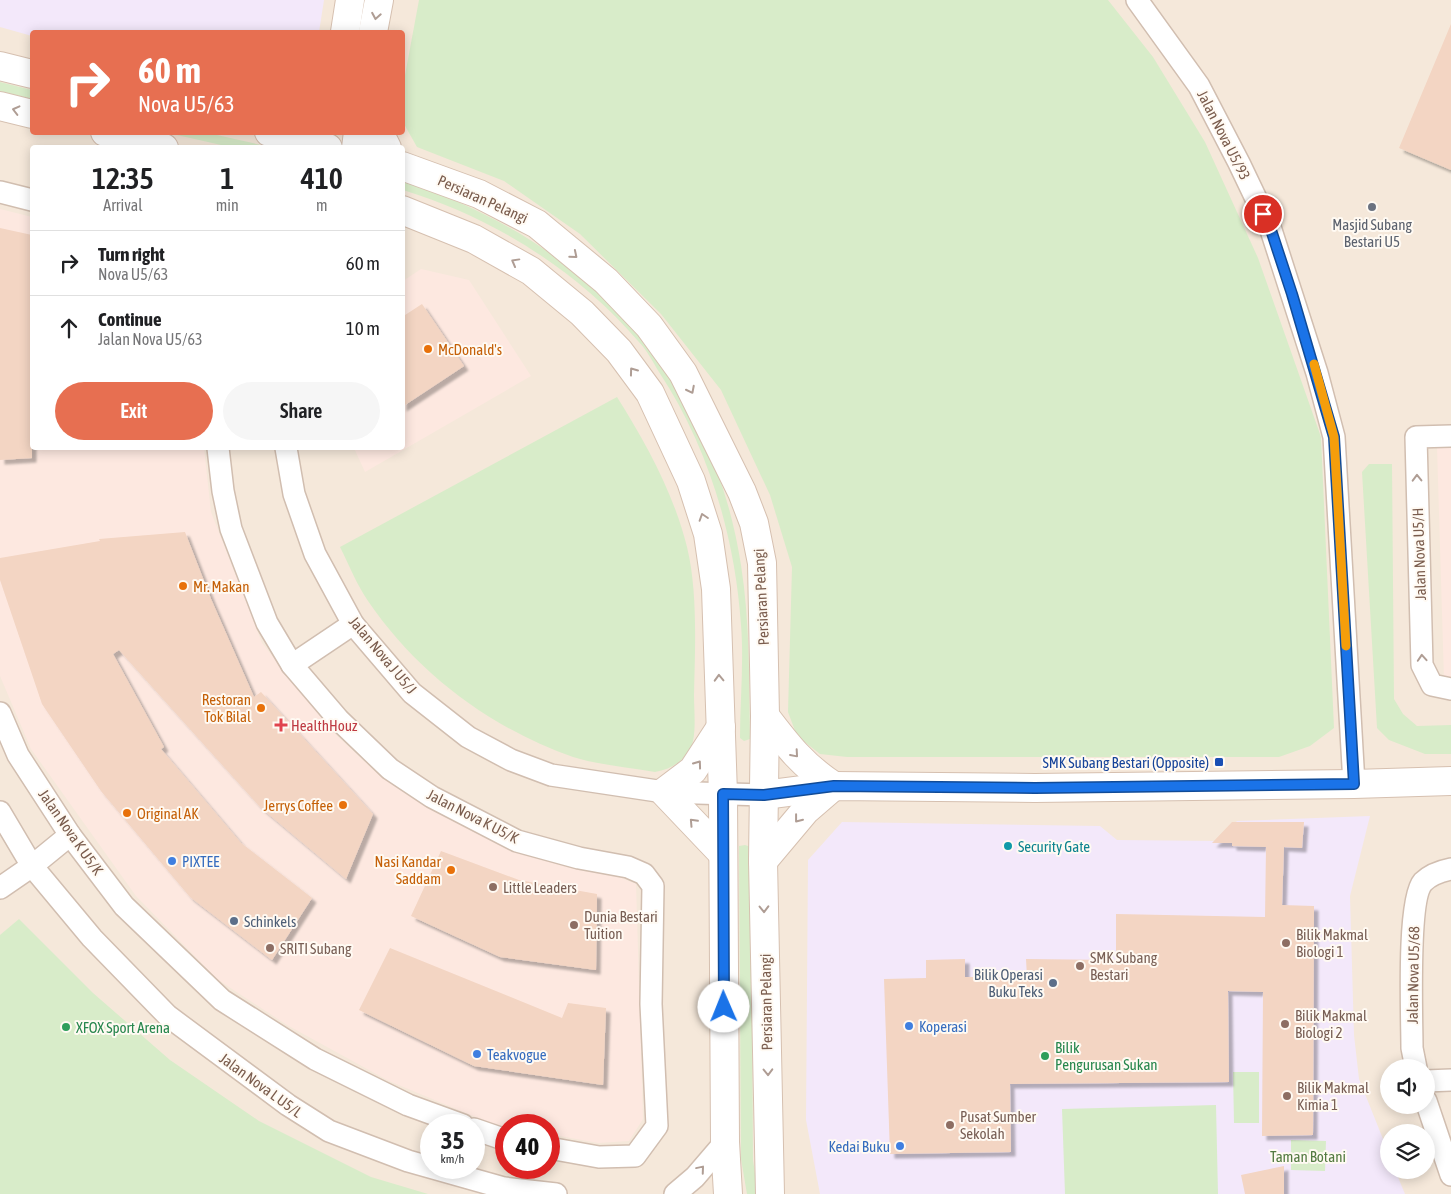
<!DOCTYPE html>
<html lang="en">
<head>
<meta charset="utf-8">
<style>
  body { margin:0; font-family:"Asap Condensed",sans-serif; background:#f6f6f6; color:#202124; height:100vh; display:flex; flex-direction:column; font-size:19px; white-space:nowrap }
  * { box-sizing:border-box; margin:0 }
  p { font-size:16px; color:#757577 }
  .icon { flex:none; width:28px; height:28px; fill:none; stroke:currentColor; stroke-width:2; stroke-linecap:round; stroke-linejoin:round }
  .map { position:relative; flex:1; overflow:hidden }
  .side { position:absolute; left:30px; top:145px; width:375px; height:305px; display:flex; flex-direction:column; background:#fff; border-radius:5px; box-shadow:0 2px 12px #0003 }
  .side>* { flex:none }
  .hud { position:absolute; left:30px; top:30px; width:375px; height:105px; border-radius:5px; box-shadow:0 2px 12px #0003; background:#e76f51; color:#fff; overflow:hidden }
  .controls { position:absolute; left:1380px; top:1059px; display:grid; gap:10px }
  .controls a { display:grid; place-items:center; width:55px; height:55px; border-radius:50%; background:#fff; box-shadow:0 2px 12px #0003; font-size:25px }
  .speed { position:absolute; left:420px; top:1114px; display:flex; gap:10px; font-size:25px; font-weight:700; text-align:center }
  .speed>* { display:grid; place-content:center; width:65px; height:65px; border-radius:50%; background:#fff; box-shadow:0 2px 12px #0003; line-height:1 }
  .speed small { font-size:12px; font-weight:400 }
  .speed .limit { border:8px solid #d22; background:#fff; color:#111 }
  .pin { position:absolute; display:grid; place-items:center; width:42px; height:42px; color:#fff; margin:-21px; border:2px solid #fff; border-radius:50%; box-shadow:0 1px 5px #0007 }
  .me { position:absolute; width:55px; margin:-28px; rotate:359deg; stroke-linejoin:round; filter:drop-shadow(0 0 4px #0008) }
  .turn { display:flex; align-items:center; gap:18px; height:105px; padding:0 25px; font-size:22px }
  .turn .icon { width:65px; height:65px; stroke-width:2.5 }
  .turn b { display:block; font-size:35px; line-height:42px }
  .eta { display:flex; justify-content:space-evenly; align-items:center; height:85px; text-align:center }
  .eta b { font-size:30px; font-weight:600; line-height:35px }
  .button { display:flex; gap:10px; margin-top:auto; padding:10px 25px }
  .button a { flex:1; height:58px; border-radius:30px; background:#e76f51; color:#fff; font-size:20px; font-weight:600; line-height:58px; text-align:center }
  .button a+a { background:#f6f6f6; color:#202124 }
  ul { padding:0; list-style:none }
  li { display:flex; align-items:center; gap:15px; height:65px; padding:0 25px; border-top:1px solid #e0e0e0 }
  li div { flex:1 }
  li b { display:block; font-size:19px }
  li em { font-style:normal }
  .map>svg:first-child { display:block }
  .residential { fill:#f5e8da; fill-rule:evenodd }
  .commercial { fill:#fde8e0 }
  .education { fill:#f3e8fa }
  .green { fill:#d8ecc9 }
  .building { fill:#f3d5c3; filter:url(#shadow) }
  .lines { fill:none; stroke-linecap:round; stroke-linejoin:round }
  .street-casing { stroke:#d1beb0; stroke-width:24 }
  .secondary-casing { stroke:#d6c0b0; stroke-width:30 }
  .street { stroke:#fff; stroke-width:21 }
  .secondary { stroke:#fff; stroke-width:28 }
  .oneway { stroke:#af9d94 }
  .route-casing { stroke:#114b97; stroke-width:12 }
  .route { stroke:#1a73e8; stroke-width:9 }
  .slow { stroke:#f59e0b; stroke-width:9 }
  .worship-dot { fill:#6b7280; stroke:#fffaf3; stroke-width:2 }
  .food-dot { fill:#e8710a; stroke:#fffaf3; stroke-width:2 }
  .health-dot { fill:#e0444e; stroke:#fffaf3; stroke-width:2 }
  .transit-dot { fill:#1a4fb4; stroke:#fffaf3; stroke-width:2 }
  .culture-dot { fill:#0f9aa8; stroke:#fffaf3; stroke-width:2 }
  .shop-dot { fill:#3f7fe0; stroke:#fffaf3; stroke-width:2 }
  .education-dot { fill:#8d6e63; stroke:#fffaf3; stroke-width:2 }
  .service-dot { fill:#5c6f8a; stroke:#fffaf3; stroke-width:2 }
  .leisure-dot { fill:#2e9e5b; stroke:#fffaf3; stroke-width:2 }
  .labels { text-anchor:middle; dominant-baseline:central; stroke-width:4; stroke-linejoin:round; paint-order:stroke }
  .street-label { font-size:15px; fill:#7a5c4d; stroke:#fffaf3 }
  .worship-label { font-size:15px; fill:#5b616d; stroke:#fffaf3 }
  .food-label { font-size:15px; fill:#c56008; stroke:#fffaf3; text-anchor:start }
  .health-label { font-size:15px; fill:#be3a42; stroke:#fffaf3; text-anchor:start }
  .transit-label { font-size:15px; fill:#164399; stroke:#fffaf3; text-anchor:end }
  .culture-label { font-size:15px; fill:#0d838f; stroke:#fffaf3; text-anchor:start }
  .shop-label { font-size:15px; fill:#366cbe; stroke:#fffaf3; text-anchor:start }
  .education-label { font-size:15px; fill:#785e54; stroke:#fffaf3; text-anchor:start }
  .service-label { font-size:15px; fill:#4e5e75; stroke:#fffaf3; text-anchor:start }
  .leisure-label { font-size:15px; fill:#27864d; stroke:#fffaf3; text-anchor:start }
  .park-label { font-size:15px; fill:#537a41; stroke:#fffaf3 }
</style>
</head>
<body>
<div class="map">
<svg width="1451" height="1194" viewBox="0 0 1451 1194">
  <defs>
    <filter id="shadow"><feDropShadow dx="4.5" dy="4.5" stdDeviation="1" flood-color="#0004"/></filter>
  </defs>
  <rect width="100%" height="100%" fill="#fdf6ec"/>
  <path class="residential" d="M0,0H1451V1194H0ZM32,32H402V132H32ZM32,148H402V448H32ZM1389,1068H1426V1105H1389ZM431,1125H474V1168H431ZM506,1125H549V1168H506ZM1389,1132H1426V1170H1389Z"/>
  <g class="commercial">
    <path d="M0,209L32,217V448H204L211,512L262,643L331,730L381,777L420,801L511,850L619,877L636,884L643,1119L629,1141L598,1143L549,1134V1125L497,1126L389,1081L287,1025L217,979L136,896L31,749L0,676Z"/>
    <path d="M421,269L469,280L531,376L365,472L354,448H402L403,281Z"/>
    <path d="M1437,447H1451V680H1444Z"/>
  </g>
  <g class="education">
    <path d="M0,0H324L319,32H32V36L0,27Z"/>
    <path d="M1370,816L1350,896L1354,1035L1359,1079L1389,1154V1170H1395L1405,1194H820L806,1120L808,860L842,822L1100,826L1117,840L1219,841L1237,821Z"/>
  </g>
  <g class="green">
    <path d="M419,0H1108L1153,57L1205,142L1258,258L1321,437L1334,728L1310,746L1279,757H847L820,754L797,736L788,712L792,567L770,495L721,390L661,314L580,234L504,181L417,147L404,124L403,86Z"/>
    <path d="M0,82L32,90V100L0,92Z"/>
    <path d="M168,133H208L270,147H230Z"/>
    <path d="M402,181C584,239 711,373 741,565C750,622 749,680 750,739L744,741L740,738C740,701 744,662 741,625C735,536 708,446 659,372C653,362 647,350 638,341C577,270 492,217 403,190Z"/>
    <path d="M617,397C646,443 674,494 687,547C698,592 695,649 694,695C694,709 696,727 693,741C689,759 672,769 655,772C628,767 598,765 573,757C490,728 417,673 368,601C357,585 349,565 340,547Z"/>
    <path d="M1369,464H1392L1394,699L1403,714L1417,726L1451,725V754H1425L1389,740L1377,728L1362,472Z"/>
    <path d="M745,845L751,847L753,1160L758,1194H747L741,1159L739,846Z"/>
    <path d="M19,919L93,993L170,1060L259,1121L371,1177L428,1194H0V935Z"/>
    <path d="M1233,1072H1259V1123H1234Z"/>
    <path d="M1216,1105L1218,1194H1065L1062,1109Z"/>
    <path d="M1291,1140L1326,1141L1325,1171L1291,1170Z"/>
  </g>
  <g class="building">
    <path d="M1451,24V170L1399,148Z"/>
    <path d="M0,228L32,235V458L0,460Z"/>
    <path d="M422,304L464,366L402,407V317Z"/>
    <path d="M185,532L211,599L254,697L261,692L373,814L346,879L260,807L119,650L113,654L164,747L161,749L241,843L312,898L272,960L190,897L101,791L42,704L0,580V558L100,541L99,539Z"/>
    <path d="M1232,822H1304L1302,848L1284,847L1282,905L1314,906L1313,1135L1262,1136L1263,992L1228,991L1229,1082L1010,1084L1011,1152L890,1154L884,979L926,978V960L965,959V977H1027L1026,959L1116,960V914L1265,917L1266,847L1232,846V843H1212Z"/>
    <path d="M441,851L519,880L597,894L596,970L500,957L411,916Z"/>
    <path d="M390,948L562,1018L568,1003L606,1008L603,1085L474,1066L359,1010Z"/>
    <path d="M1284,1166V1194H1245L1241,1175Z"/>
  </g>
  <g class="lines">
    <defs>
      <g id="street">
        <path d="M1137,0L1199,86L1239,163L1271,230L1317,373L1334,437L1354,784"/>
        <path d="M0,192L32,200"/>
        <path d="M1451,436L1416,437L1422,665L1432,685L1451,689"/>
        <path d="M218,448L223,491L231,529L267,623L292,665L339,720L390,769L432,797L517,841L579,858L628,867L644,874L653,886L651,1004L657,1126L635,1156L599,1157L549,1148"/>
        <path d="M286,448L294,494L315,554L353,624L412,693L468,737L511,760L551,775L664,792L764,795"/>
        <path d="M292,665L353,624"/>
        <path d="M0,713L18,755L70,835L124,906L222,1000L315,1059L408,1105L463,1125"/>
        <path d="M0,812L32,866L92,938L168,1016L288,1105L329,1131L408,1161L504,1188L556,1194"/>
        <path d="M0,888L32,866L70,835"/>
        <path d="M1416,1068L1412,1048C1412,1019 1407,900 1423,882C1431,874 1441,871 1451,869"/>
        <path d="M1426,1081L1451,1080"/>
        <path d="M1426,1101L1451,1175"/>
        <path d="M474,1129L506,1140"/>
        <path d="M675,1194L695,1177L725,1142"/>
      </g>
      <g id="secondary">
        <path d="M345,32L350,0"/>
        <path d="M373,32L379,0"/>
        <path d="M0,66L32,74"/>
        <path d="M0,106L32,114"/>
        <path d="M105,132L164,148"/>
        <path d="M269,132L328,148"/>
        <path d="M379,132L387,148"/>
        <path d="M356,148L358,132"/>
        <path d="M402,166L479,194L537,224L606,281L649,326L683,373L742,492L754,523L762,563L765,716L763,861L770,1194"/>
        <path d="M402,210L474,239L531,271L582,313L619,351L650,393L691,481L708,534L716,589L723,794L725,1142L728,1194"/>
        <path d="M765,716C787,745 803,766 834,786"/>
        <path d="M721,727L693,770L664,792L722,853"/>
        <path d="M764,795L834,786L1035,788L1354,784L1451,781"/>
        <path d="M763,861L805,811L834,786"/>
      </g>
    </defs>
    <use href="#street" class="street-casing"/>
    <use href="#secondary" class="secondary-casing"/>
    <use href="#street" class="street"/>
    <use href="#secondary" class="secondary"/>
  </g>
  <defs><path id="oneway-chevron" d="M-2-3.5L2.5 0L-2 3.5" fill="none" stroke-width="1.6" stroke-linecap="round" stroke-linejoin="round" transform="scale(1.25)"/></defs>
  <g class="oneway">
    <use href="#oneway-chevron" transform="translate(376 16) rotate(100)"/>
    <use href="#oneway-chevron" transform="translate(16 110) rotate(-166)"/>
    <use href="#oneway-chevron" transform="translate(574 255) rotate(40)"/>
    <use href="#oneway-chevron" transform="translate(515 262) rotate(-151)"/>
    <use href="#oneway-chevron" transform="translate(633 371) rotate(-126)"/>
    <use href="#oneway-chevron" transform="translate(691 390) rotate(63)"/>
    <use href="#oneway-chevron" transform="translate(1417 478) rotate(-91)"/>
    <use href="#oneway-chevron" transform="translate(703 517) rotate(-108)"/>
    <use href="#oneway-chevron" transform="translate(1422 658) rotate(-94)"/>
    <use href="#oneway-chevron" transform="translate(719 678) rotate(-92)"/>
    <use href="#oneway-chevron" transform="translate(795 754) rotate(49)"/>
    <use href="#oneway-chevron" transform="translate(698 764) rotate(-54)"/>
    <use href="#oneway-chevron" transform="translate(798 819) rotate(128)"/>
    <use href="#oneway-chevron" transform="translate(693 822) rotate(-133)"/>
    <use href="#oneway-chevron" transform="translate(764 909) rotate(89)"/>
    <use href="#oneway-chevron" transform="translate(768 1072) rotate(89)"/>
    <use href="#oneway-chevron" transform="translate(701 1169) rotate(-50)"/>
  </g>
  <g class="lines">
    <defs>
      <path id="route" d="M724,1007L723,794L764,795L834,786L1035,788L1354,784L1334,437L1292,294L1271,230L1263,214"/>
    </defs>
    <use href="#route" class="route-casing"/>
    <use href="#route" class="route"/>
    <path class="slow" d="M1314,364L1334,437L1346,646"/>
  </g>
  <circle class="worship-dot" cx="1372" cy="207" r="5"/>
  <g class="food-dot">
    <circle cx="428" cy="349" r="5"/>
    <circle cx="183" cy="586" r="5"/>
    <circle cx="261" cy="708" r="5"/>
    <circle cx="343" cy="805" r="5"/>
    <circle cx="127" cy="813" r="5"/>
    <circle cx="451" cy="870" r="5"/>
  </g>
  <path class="health-dot" d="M278.5 717.5h5v5h5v5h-5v5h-5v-5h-5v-5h5z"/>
  <rect class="transit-dot" x="1214" y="757" width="10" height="10" rx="2.5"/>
  <circle class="culture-dot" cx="1008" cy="846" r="5"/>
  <g class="shop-dot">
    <circle cx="172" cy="861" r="5"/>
    <circle cx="909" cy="1026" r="5"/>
    <circle cx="477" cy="1054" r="5"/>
    <circle cx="900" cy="1146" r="5"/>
  </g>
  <g class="education-dot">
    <circle cx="493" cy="887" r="5"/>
    <circle cx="574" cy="925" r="5"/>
    <circle cx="1286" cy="943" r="5"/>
    <circle cx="270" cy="948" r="5"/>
    <circle cx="1080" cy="966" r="5"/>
    <circle cx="1285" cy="1024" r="5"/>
    <circle cx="1287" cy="1096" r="5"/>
    <circle cx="950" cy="1125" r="5"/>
  </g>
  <g class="service-dot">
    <circle cx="234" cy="921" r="5"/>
    <circle cx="1053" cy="983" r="5"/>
  </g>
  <g class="leisure-dot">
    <circle cx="66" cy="1027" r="5"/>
    <circle cx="1045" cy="1056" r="5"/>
  </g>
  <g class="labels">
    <g class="street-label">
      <text transform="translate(1224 135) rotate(63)">Jalan Nova U5/93</text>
      <text transform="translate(483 199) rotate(24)">Persiaran Pelangi</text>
      <text transform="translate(1419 554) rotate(-92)">Jalan Nova U5/H</text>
      <text transform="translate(761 597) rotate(-93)">Persiaran Pelangi</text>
      <text transform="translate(383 655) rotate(50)">Jalan Nova J U5/J</text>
      <text transform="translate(473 816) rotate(27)">Jalan Nova K U5/K</text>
      <text transform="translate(71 832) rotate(55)">Jalan Nova K U5/K</text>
      <text transform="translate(1413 975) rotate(-89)">Jalan Nova U5/68</text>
      <text transform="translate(766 1002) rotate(-91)">Persiaran Pelangi</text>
      <text transform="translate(261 1085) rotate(36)">Jalan Nova L U5/L</text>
    </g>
    <g class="worship-label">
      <text x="1372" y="224">Masjid Subang<tspan x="1372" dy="17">Bestari U5</tspan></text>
    </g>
    <g class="food-label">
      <text x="438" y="349">McDonald's</text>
      <text x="193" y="586">Mr. Makan</text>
      <text x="251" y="699" text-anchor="end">Restoran<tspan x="251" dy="17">Tok Bilal</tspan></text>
      <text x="333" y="805" text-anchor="end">Jerrys Coffee</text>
      <text x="137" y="813">Original AK</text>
      <text x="441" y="861" text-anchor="end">Nasi Kandar<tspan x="441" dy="17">Saddam</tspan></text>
    </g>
    <g class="health-label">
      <text x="291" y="725">HealthHouz</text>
    </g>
    <g class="transit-label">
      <text x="1209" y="762">SMK Subang Bestari (Opposite)</text>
    </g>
    <g class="culture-label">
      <text x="1018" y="846">Security Gate</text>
    </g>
    <g class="shop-label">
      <text x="182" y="861">PIXTEE</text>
      <text x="919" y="1026">Koperasi</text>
      <text x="487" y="1054">Teakvogue</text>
      <text x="890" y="1146" text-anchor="end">Kedai Buku</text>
    </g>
    <g class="education-label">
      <text x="503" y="887">Little Leaders</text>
      <text x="584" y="916">Dunia Bestari<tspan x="584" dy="17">Tuition</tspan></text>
      <text x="1296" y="934">Bilik Makmal<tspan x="1296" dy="17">Biologi 1</tspan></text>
      <text x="280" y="948">SRITI Subang</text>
      <text x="1090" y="957">SMK Subang<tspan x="1090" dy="17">Bestari</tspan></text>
      <text x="1295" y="1015">Bilik Makmal<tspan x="1295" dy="17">Biologi 2</tspan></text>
      <text x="1297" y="1087">Bilik Makmal<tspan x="1297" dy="17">Kimia 1</tspan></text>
      <text x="960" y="1116">Pusat Sumber<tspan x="960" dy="17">Sekolah</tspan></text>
    </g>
    <g class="service-label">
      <text x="244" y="921">Schinkels</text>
      <text x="1043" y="974" text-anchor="end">Bilik Operasi<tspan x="1043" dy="17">Buku Teks</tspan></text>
    </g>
    <g class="leisure-label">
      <text x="76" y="1027">XFOX Sport Arena</text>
      <text x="1055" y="1047">Bilik<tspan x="1055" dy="17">Pengurusan Sukan</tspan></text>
    </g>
    <g class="park-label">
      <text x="1308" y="1156">Taman Botani</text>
    </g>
  </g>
</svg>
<div class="controls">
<a><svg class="icon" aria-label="sound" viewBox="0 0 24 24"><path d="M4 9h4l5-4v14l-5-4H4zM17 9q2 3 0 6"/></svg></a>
<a><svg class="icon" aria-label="layers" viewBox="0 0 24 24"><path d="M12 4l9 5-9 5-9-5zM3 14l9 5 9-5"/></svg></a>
</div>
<div class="speed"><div>35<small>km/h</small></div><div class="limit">40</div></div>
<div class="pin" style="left:1263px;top:214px;background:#d93025"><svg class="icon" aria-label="arrive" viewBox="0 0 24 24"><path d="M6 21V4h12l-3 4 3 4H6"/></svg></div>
<svg class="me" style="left:724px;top:1007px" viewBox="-20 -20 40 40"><circle r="19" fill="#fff"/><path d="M0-13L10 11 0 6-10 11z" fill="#1a73e8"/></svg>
<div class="hud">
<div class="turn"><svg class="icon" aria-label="right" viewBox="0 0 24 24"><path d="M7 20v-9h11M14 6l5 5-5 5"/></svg><div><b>60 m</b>Nova U5/63</div></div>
</div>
<section class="side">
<div class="eta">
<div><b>12:35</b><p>Arrival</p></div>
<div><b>1</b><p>min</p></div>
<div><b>410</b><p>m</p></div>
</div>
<ul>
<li><svg class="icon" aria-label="right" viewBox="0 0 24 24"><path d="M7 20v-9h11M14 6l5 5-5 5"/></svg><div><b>Turn right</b><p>Nova U5/63</p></div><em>60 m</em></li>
<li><svg class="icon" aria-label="ahead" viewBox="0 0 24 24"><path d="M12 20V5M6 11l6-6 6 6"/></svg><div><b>Continue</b><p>Jalan Nova U5/63</p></div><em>10 m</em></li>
</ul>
<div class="button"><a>Exit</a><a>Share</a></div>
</section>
</div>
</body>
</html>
